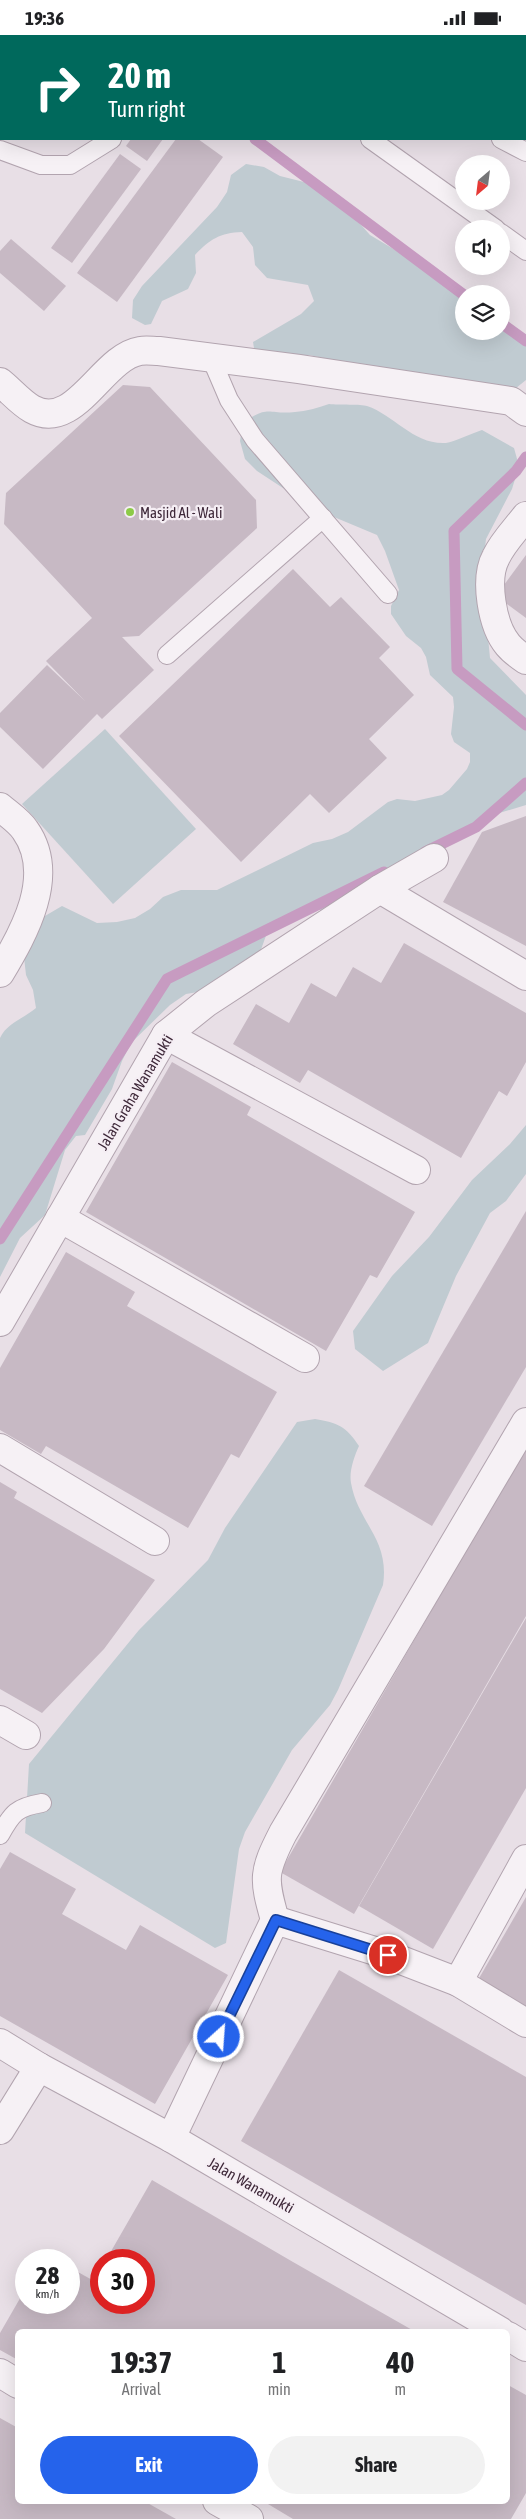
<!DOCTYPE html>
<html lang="en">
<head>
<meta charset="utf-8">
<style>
  body { margin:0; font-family:"Asap Condensed",sans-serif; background:#f2f2f2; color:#202124; height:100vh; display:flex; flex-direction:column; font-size:19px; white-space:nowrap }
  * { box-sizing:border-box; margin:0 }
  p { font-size:16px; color:#757577 }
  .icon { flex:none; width:28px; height:28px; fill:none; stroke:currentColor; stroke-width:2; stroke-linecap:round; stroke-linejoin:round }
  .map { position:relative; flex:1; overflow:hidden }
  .details { position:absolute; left:15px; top:2294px; width:495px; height:175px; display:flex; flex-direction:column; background:#fff; border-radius:8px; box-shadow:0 5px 20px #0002 }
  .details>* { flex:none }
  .banner { position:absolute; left:0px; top:0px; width:526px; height:105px; box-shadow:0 5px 20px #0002; background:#00695c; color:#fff; overflow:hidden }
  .needle { width:32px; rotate:208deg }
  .buttons { position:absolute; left:455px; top:120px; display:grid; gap:10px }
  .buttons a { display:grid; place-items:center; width:55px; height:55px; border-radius:50%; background:#fff; box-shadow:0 5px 20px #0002; font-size:25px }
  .speed { position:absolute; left:15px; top:2214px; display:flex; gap:10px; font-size:25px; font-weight:700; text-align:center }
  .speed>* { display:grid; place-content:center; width:65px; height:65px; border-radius:50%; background:#fff; box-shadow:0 5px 20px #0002; line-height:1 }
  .speed small { font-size:12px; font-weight:400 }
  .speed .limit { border:8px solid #d22; background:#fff; color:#111 }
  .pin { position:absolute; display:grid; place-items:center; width:42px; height:42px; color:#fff; margin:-21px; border:2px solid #fff; border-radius:50%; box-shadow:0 1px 5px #0007 }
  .me { position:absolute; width:55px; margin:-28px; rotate:26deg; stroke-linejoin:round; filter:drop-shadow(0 0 4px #0008) }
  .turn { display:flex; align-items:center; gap:18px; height:105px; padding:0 25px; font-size:22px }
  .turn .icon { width:65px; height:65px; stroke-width:2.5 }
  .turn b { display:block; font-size:35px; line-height:42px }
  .eta { display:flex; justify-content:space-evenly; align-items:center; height:85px; text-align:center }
  .eta b { font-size:30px; font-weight:700; line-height:35px }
  .primary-button { display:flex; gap:10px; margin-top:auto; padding:10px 25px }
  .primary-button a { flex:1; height:58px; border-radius:30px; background:#2563eb; color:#fff; font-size:20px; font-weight:700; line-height:58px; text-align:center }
  .primary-button a+a { background:#f2f2f2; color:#202124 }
  .status { display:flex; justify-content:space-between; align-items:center; height:35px; padding:0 25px; background:#fff; direction:ltr }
  .status svg { height:14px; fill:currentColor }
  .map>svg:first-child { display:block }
  .green { fill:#c0cbd1 }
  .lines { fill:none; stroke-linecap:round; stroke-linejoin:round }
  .stream { stroke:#c79bc1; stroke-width:11 }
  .building { fill:#c7b9c4 }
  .lane-casing { stroke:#b2a4af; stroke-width:20 }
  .street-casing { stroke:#b2a4af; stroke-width:30 }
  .lane { stroke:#f6f1f5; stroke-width:18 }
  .street { stroke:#f6f1f5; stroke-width:28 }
  .route-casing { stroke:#184099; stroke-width:12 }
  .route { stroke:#2563eb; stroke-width:9 }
  .poi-dot { fill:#8cca47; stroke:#f5eef4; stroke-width:2 }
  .labels { text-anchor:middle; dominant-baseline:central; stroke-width:4.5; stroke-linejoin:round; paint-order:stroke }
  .poi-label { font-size:15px; fill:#3e2839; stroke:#f5eef4; text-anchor:start }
  .street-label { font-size:15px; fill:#3e2839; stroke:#f5eef4 }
</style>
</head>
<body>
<div class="status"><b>19:36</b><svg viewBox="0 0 49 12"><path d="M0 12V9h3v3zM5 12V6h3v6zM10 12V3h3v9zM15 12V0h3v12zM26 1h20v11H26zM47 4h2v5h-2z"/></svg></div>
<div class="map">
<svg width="526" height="2484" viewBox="0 0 526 2484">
  <rect width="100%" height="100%" fill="#e8dfe6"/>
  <g class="green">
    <path d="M246,129L264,132L280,141L316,150L334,159L370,200L469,259H464V296H501V283L526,310V345L506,361L309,320L292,325H256L253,307L301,279L314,266L308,250L267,243L255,230L253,212L242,197C220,198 210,204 195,220L196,238L188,254L162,266L151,289L145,290L132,283L133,265L142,251L217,172L227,157L231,140Z"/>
    <path d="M329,369C339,370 361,369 367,371C394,380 414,410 446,408C454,407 472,398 482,395L514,413L519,431L512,454L486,504L482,539L490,623L526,660V770L496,779L451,807L444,813L325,877L318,874L308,875L281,882L274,887L268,895L258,923L204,956L186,959L170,970L131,1008L122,1026L112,1054L85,1100L76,1101L65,1115L45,1180L20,1203L0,1242V1003C7,988 23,984 36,973L33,955L26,940L24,922L33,888L62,871L97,888L117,887L135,883L150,874L163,862L181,855H217L313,808L332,804L348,797L388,767L397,764L415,766L442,760L449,755L467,734L470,727V718L454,707L451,699L454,672L453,662L430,640L426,622L421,613L406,601L391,579V571L399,555L385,516L377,500L334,482L321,471L286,455L257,436L245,424L240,406L243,388C269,369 268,380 295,377C306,376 318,373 329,369Z"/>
    <path d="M105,694L196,794L113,869L22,769Z"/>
    <path d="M526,1090V1139L506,1166L490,1178L456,1241L428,1308L383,1336L355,1314L353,1296L392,1241L429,1202L472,1145L510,1109Z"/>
    <path d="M315,1384C338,1388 346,1391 359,1411C354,1422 349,1436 351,1448C358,1488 390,1504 383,1550L338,1655L330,1670L292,1715L245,1797L239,1814L226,1908L215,1913L25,1798L29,1729L139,1595L208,1525L225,1493L297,1387Z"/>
  </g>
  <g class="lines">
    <g class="stream">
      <path d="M116,0L117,1"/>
      <path d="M255,104L464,260"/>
      <path d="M501,288L526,306"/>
      <path d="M526,422L516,436L454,496L457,634L526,690"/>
      <path d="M425,817L476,792L526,748"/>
      <path d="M0,1204L167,944L384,837"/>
    </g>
  </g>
  <g class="building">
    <path d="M131,104H163L147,126L126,111Z"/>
    <path d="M176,104H198L223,122L117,267L77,238Z"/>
    <path d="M120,119L141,134L72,228L51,213Z"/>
    <path d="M11,204L66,251L44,276L0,238V216Z"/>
    <path d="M123,350L150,352L256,465L257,493L139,601L122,602L154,635L102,684L97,679L43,734L0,692V678L47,630L85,666L46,626L92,583L4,489L6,458Z"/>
    <path d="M526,520V583L496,561Z"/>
    <path d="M293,534L330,572L341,562L390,612L379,623L414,660L369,704L387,723L329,778L310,759L241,827L119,701Z"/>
    <path d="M526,781V911L443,867L482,797Z"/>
    <path d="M404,908L526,978V1027L507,1061L499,1056L461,1123L308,1035L300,1048L233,1009L256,969L289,988L311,948L336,962L353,932L381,948Z"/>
    <path d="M172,1027L251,1072L247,1080L415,1177L377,1243L370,1240L326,1316L86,1177Z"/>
    <path d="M526,1176V1332L432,1491L364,1451Z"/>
    <path d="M66,1217L135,1257L127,1271L277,1357L239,1423L231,1419L188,1493L46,1411L41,1419L0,1395V1333Z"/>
    <path d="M526,1412V1581L354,1879L280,1837Z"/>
    <path d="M0,1447L17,1457L14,1463L155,1545L104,1614L42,1678L0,1654Z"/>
    <path d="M526,1583V1753L433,1914L359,1871Z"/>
    <path d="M10,1817L76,1854L62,1879L126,1915L140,1890L228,1940L155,2069L0,1981V1834Z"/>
    <path d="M526,1862V1973L478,1945Z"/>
    <path d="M339,1935L526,2042V2270L241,2106Z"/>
    <path d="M152,2145L293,2227L414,2296H18V2325L0,2315V2298L26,2253V2268H69V2232L94,2246L101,2233V2268H144V2225H106Z"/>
    <path d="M508,2350L526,2360V2458L511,2484H293L263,2466H508Z"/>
    <path d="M0,2383L18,2393V2466H144L176,2484H0Z"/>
  </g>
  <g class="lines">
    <defs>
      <g id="lane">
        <path d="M217,0L219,1"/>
        <path d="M326,0L328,1"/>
        <path d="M197,1L198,0"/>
        <path d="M370,104L496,194"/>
        <path d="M501,104L526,117"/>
        <path d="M0,115L41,130H70L112,104"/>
        <path d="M501,198L526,216"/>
        <path d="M211,323L229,365L255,405L388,559"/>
        <path d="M167,620L323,483"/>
        <path d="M0,1800C12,1778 17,1772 42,1768"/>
      </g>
      <g id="street">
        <path d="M0,347C10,355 21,368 32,374C75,398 102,322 140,316C146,315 153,316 159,316L299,334L511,366L526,377"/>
        <path d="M526,481C516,494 503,507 496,522C484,544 492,591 508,610C513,616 520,621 526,625"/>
        <path d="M0,772C8,779 19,786 25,795C57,840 24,898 0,938"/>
        <path d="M380,854L526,941"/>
        <path d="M166,1000L416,1135"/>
        <path d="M60,1183L305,1323"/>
        <path d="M0,1287L166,1000L206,968L380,854L434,823"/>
        <path d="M0,1413L155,1506"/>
        <path d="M0,1685L26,1700"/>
        <path d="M275,1885C263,1843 263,1837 283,1798L526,1387"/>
        <path d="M458,1947L526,1824"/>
        <path d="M0,2008L39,2032L171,2103L500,2296"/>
        <path d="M0,2095L39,2032"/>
        <path d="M171,2103L275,1885L388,1920L458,1947L526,1988"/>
        <path d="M508,2301L526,2312"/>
        <path d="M0,2338L18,2349"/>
        <path d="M217,2466L249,2484"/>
      </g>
    </defs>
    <use href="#lane" class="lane-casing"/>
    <use href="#street" class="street-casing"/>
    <use href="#lane" class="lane"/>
    <use href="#street" class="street"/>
  </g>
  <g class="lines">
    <defs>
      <path id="route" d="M219,2002L276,1885L388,1920"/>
    </defs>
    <use href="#route" class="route-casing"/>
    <use href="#route" class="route"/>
  </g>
  <circle class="poi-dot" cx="130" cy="477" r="5"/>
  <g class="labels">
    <g class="poi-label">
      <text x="140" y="477">Masjid Al - Wali</text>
    </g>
    <g class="street-label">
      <text transform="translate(135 1057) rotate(-59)">Jalan Graha Wanamukti</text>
      <text transform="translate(251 2150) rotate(30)">Jalan Wanamukti</text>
    </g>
  </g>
</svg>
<div class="buttons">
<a><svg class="needle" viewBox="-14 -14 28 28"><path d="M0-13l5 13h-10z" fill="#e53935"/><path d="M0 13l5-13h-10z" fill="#757577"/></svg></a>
<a><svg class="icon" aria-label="sound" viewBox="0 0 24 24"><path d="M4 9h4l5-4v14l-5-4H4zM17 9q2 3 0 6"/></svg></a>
<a><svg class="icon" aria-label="layers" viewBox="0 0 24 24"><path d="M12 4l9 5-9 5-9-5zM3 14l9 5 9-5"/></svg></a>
</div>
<div class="speed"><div>28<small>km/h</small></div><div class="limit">30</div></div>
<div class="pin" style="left:388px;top:1920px;background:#d93025"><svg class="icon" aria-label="arrive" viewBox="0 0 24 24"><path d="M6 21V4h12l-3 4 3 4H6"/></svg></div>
<svg class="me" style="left:219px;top:2002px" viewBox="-20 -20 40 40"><circle r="17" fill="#2563eb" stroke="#fff" stroke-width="3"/><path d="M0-11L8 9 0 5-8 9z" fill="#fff"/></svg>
<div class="banner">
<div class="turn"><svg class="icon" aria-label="right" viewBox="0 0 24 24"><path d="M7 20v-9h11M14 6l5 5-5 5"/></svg><div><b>20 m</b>Turn right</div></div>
</div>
<section class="details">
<div class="eta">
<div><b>19:37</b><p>Arrival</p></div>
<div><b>1</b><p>min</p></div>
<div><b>40</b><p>m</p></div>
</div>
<div class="primary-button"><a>Exit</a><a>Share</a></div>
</section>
</div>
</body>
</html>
